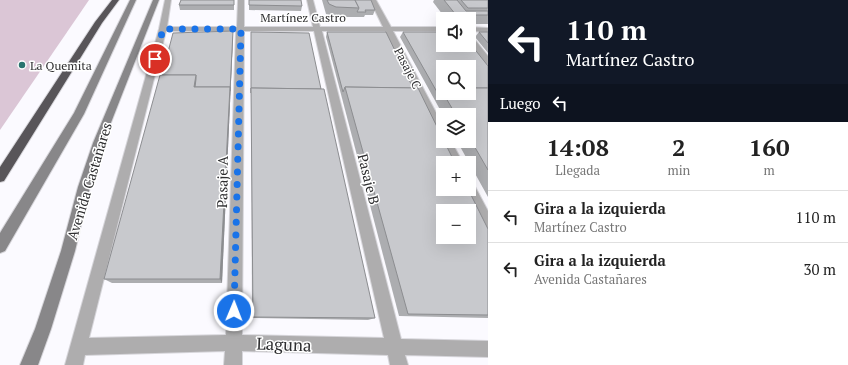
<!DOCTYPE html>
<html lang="es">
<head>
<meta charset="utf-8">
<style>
  body { margin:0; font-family:"PT Serif",serif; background:#f6f6f6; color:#222; height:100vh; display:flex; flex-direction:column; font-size:15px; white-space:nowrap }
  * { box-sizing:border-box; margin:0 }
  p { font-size:13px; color:#767676 }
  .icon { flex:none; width:22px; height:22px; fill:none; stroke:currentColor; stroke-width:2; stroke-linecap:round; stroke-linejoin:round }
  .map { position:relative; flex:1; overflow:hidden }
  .details { display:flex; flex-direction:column; background:#fff; width:360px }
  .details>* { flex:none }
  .hud { background:#111827; color:#fff; overflow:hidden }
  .fabs { position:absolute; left:436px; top:12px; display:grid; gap:8px }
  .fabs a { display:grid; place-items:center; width:40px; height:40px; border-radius:0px; background:#fff; box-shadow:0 4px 16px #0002; font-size:20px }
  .pin { position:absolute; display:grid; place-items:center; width:34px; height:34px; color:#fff; margin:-17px; border:2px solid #fff; border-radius:50%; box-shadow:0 1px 4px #0007 }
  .me { position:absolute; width:44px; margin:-22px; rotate:1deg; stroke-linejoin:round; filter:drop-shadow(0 0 3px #0008) }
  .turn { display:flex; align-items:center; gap:14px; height:84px; padding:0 12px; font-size:18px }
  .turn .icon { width:52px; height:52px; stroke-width:2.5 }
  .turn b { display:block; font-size:28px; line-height:34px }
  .then { display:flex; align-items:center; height:38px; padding:0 12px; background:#0003; gap:8px; font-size:15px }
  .eta { display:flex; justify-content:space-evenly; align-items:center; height:68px; text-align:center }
  .eta b { font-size:24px; font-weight:700; line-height:28px }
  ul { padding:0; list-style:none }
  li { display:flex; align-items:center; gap:12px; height:52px; padding:0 12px; border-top:1px solid #e0e0e0 }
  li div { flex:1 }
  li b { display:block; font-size:15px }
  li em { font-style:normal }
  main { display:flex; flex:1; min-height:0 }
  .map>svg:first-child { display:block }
  .green { fill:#dbc6d6 }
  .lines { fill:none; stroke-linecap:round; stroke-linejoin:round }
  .street-casing { stroke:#d6d5da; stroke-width:2 }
  .secondary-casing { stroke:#d6d5da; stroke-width:2 }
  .highway-casing { stroke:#d6d5da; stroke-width:2 }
  .street { fill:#aeadae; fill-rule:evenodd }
  .secondary { fill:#888789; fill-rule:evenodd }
  .highway { fill:#585559; fill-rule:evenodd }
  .wall { fill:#acadb0 }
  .shaded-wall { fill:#8c8d90 }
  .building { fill:#c8c9cd; stroke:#8c8d90; fill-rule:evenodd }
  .route { stroke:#1a73e8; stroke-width:7; stroke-dasharray:0 12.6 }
  .poi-dot { fill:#2a7470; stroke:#fff; stroke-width:1.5 }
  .labels { text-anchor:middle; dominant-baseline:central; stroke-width:3; stroke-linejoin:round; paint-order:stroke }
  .far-street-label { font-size:12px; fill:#2e2e30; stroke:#fff }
  .far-poi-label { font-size:12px; fill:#2e2e30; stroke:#fff; text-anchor:start }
  .street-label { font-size:14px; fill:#2e2e30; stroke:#fff }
  .near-street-label { font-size:17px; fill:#2e2e30; stroke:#fff }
</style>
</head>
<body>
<main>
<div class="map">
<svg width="488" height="365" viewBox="0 0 488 365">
  <rect width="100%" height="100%" fill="#fbfaff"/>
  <path class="green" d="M0,0H89L0,130Z"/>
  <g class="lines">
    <defs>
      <g id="street">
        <path d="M165,0H171L167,27H237L238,0H244V27H313L307,0H313L320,27H383L370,0H376L391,27H443V31H393L443,126V141H451L463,163H451L441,140L438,136L385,31H322L401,339L488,341V357L405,355L408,365H390L388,355L242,351V365H224L225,351L85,355L83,365H65L159,29ZM166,31H236L226,335L89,338ZM244,31H314L384,338L242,335Z"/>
        <path d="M469,27L488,28V32L469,31Z"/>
        <path d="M469,36H472L488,56V65L485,64L469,43Z"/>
        <path d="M469,182L473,183L488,211V230L483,228L464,189H469Z"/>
      </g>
      <g id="secondary">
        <path d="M130,0H136L84,114L5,251L0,253V233L74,113Z"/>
        <path d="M153,0H159L103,143L90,187L75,251L51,329L38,365H20L35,329L61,251L78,187L93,143Z"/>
      </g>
      <path id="highway" d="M112,0H119L102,23L4,181L0,182V167L95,22Z"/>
    </defs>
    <use href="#street" class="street-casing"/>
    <use href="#secondary" class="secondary-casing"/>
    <use href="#highway" class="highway-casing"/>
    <use href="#street" class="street"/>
    <use href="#secondary" class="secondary"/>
    <use href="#highway" class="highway"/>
  </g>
  <g class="wall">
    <path d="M181,0H234V10H180L179,5Z"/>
    <path d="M249,0L302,6L301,11L249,10Z"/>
    <path d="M322,0H371L375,10L373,15H365L364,17H334L326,14Z"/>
    <path d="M434,0H488V24H469V19H446L433,2Z"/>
    <path d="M251,32L321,89L375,318L368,320L252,318Z"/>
    <path d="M327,32L413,88L488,229V318L399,316L326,37Z"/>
    <path d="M403,32L488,66V197L457,141H469V115H443L400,37Z"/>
    <path d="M479,32H488V53L475,37Z"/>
    <path d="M233,36L222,283H112L104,279L162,75Z"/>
  </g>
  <g class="shaded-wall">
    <path d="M233,31V36L222,283L220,279Z"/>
    <path d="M196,75L197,84L196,91L194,87Z"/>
  </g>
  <g class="building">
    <path d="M181,0H234V5H179Z"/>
    <path d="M249,0H301L302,6L249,5Z"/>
    <path d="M327,0H355L359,8L336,7L329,4Z"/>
    <path d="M355,0H371L375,10H365L366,12H357L359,8Z"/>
    <path d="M444,0H457L466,11H488V15H456Z"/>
    <path d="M461,0H488V8H468Z"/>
    <path d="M233,31L230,91V87H195L196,79V75H162L173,33Z"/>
    <path d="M251,32L309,33L321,89L251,88V93Z"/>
    <path d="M327,32H386L413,88L345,87L343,92Z"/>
    <path d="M403,32H443V45H469V42L488,66V88H469V67H443V88H440L437,92Z"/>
    <path d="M479,32H488V43Z"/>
    <path d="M160,75H196L194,87H230L220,279H104Z"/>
    <path d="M345,87L418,88L443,139V141H444L455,163H443V189H468L488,229V315L408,314ZM443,211H469V237H443Z"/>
    <path d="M251,88L324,89L375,318L253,317Z"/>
    <path d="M440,88H443V93Z"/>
    <path d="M469,88H488V170L469,137V115H456L443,93H469Z"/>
  </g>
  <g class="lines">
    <path class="route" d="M155,59L163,29H241L234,311"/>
  </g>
  <circle class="poi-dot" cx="22" cy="65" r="4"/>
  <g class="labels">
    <g class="far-street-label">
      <text x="303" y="17">Martínez Castro</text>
      <text transform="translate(408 68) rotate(63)">Pasaje C</text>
    </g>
    <g class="far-poi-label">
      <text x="30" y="65">La Quemita</text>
    </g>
    <g class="street-label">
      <text transform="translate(369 179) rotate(76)">Pasaje B</text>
      <text transform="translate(89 181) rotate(-73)">Avenida Castañares</text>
      <text transform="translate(222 182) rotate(-89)">Pasaje A</text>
    </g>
    <g class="near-street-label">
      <text transform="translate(284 344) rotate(2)">Laguna</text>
    </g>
  </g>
</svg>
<div class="fabs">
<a><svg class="icon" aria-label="sound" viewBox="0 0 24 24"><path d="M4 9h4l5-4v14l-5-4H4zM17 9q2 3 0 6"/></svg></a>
<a><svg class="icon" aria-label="search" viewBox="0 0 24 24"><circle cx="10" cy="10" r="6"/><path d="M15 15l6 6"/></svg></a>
<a><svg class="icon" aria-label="layers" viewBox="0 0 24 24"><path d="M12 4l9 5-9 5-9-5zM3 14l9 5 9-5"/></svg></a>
<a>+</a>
<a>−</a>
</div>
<div class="pin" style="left:155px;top:59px;background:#d93025"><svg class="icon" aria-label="arrive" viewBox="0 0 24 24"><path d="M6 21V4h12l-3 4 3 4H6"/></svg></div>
<svg class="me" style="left:234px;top:311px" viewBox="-20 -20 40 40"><circle r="17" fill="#1a73e8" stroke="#fff" stroke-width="3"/><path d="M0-11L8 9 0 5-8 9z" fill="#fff"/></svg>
</div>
<section class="details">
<div class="hud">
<div class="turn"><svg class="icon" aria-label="left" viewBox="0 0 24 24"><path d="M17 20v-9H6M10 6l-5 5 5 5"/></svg><div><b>110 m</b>Martínez Castro</div></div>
<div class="then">Luego<svg class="icon" aria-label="left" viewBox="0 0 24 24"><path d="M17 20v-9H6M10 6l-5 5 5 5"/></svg></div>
</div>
<div class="eta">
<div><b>14:08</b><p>Llegada</p></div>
<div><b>2</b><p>min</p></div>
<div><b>160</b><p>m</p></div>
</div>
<ul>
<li><svg class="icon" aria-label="left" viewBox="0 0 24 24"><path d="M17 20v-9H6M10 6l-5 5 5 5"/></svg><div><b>Gira a la izquierda</b><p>Martínez Castro</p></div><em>110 m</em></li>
<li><svg class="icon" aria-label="left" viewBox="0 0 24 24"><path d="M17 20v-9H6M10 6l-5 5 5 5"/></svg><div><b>Gira a la izquierda</b><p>Avenida Castañares</p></div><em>30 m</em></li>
</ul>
</section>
</main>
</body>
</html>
